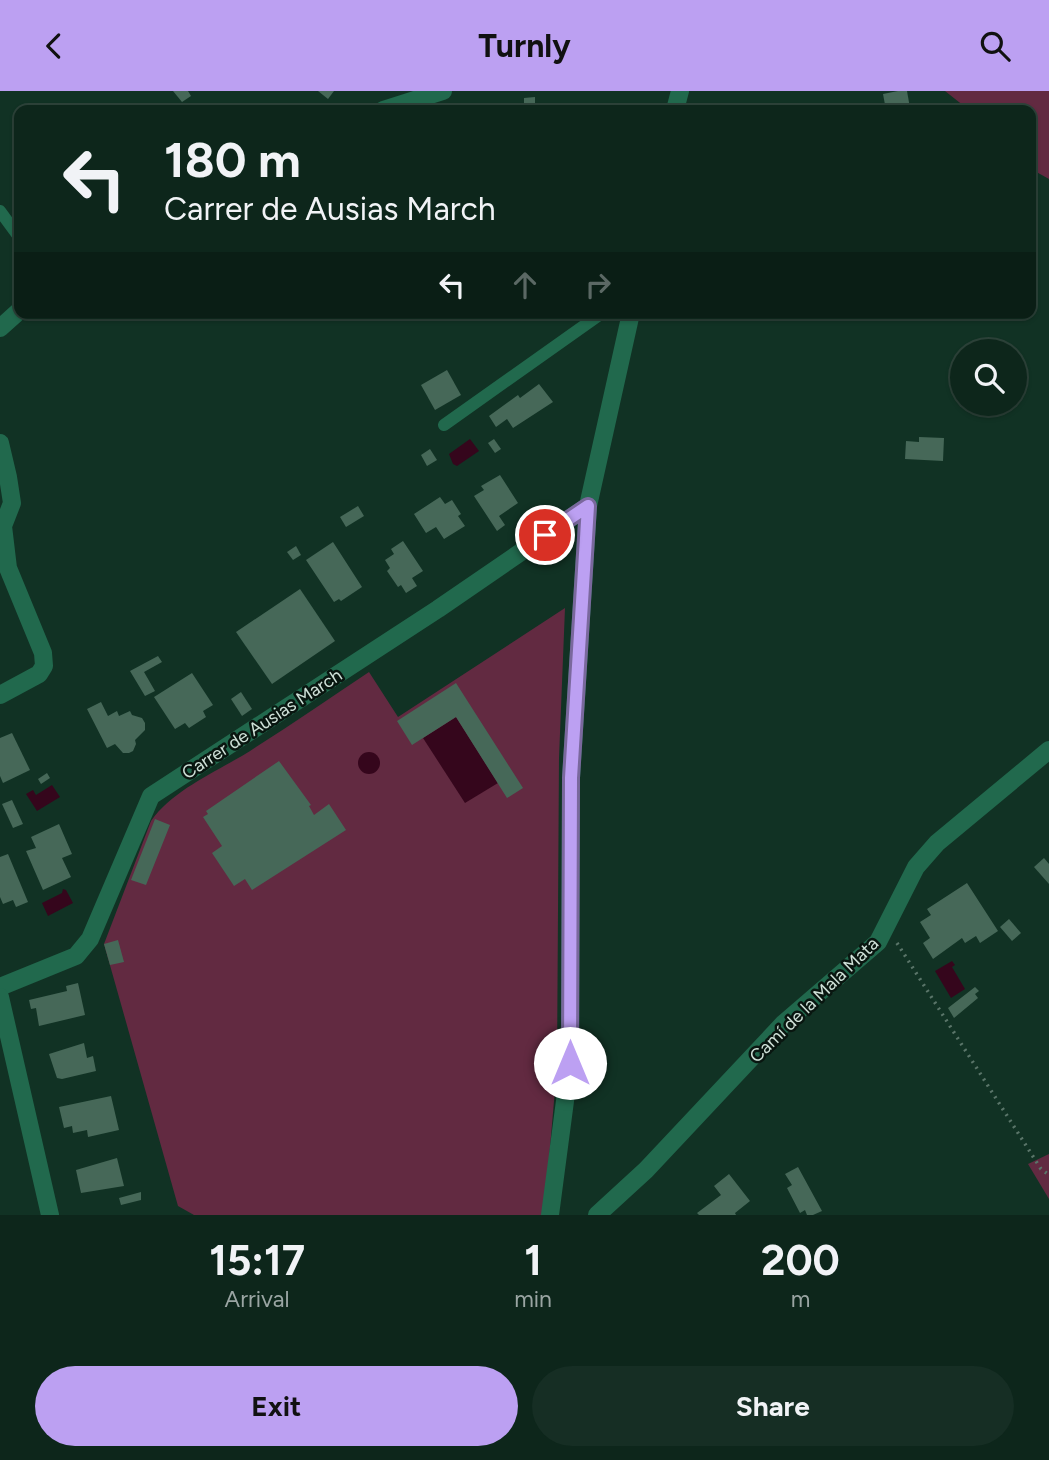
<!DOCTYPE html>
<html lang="en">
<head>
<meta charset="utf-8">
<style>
  body { margin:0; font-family:Figtree,sans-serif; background:#162e24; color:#f1f3f6; height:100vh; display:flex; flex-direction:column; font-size:26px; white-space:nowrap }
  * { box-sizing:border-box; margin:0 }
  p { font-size:23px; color:#9aa5a3 }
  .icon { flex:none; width:38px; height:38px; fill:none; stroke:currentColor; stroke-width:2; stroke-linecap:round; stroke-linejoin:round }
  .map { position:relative; height:1124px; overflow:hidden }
  .sheet { display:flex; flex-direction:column; background:#0d261b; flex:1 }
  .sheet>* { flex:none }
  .hud { position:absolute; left:14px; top:14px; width:1022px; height:214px; border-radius:14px; box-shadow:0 2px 5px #0004,0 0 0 2px #2d433a; background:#0d261b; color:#f1f3f6; overflow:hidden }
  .tools { position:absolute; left:950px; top:248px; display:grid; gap:14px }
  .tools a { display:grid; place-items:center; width:77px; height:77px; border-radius:50%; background:#0d261b; box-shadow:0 2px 5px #0004,0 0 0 2px #2d433a; font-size:35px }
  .pin { position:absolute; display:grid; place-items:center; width:60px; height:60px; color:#fff; margin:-30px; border:4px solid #fff; border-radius:50%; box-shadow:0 2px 7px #0007 }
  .me { position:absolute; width:77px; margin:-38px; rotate:0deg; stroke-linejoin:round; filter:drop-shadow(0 0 5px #0008) }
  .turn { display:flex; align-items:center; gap:24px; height:147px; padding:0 35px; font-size:32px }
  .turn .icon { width:91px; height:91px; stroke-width:2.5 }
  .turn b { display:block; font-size:49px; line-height:60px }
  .lanes { display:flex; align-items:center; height:66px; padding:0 35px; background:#0003; justify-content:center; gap:35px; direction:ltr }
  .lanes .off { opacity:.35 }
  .eta { display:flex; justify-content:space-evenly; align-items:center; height:119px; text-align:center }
  .eta b { font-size:42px; font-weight:700; line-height:49px }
  .action { display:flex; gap:14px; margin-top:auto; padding:14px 35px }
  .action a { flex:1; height:80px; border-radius:42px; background:#bca0f2; color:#111; font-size:28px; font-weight:700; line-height:80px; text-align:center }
  .action a+a { background:#162e24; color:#f1f3f6 }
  header { display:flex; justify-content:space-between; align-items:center; height:91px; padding:0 35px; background:#bca0f2; color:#111; font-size:32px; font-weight:700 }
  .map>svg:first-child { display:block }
  .green { fill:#622a41 }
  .water { fill:#35061c }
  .building { fill:#466858 }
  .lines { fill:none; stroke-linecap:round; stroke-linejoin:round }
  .path { stroke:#5a7569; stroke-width:3.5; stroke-dasharray:2 5; stroke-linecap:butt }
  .lane { stroke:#21694d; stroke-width:12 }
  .street { stroke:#21694d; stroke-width:18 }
  .route-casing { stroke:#7a689d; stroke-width:18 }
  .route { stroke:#bca0f2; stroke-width:12 }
  .labels { text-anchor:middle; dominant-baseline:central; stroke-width:5; stroke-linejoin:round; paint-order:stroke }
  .street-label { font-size:18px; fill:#cfe1d8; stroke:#091610 }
</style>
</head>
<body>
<header><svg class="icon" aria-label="back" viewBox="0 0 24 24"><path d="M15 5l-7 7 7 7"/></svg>Turnly<svg class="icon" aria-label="search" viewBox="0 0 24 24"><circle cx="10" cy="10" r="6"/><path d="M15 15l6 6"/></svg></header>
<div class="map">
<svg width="1049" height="1124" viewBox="0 0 1049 1124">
  <rect width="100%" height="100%" fill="#113224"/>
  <g class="green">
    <path d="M945,0H1049V88L1031,78V19H969Z"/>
    <path d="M565,517L559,667L557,975L548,1080L542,1124H194L178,1115L104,853L151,730C175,696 222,679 256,656C294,632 331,606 369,581L398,626Z"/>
    <path d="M1049,1063V1108L1028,1073Z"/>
  </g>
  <g class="water">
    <path d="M470,348L479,360L457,375L453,373L449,363Z"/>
    <path d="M456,626L498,692L465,712L423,647Z"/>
    <circle cx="369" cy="672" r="11"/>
    <path d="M52,694L60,706L37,720L26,703L33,699L36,704Z"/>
    <path d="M63,798L66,799L73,812L48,825L42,812L62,802Z"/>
    <path d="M952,870L955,874L952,876L965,898L951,907L935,880Z"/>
  </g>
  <g class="building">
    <path d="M173,0H188L191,5L182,11Z"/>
    <path d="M318,0H334L328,8Z"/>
    <path d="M898,0H907L910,17L886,19L883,3Z"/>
    <path d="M535,6V19H524V7Z"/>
    <path d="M447,279L461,304L435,319L421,294Z"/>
    <path d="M539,293L553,311L513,337L507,328L496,336L489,325L518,304L520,307Z"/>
    <path d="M919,346L944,347L943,370L905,368L906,350L919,351Z"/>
    <path d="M494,348L501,358L495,362L488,352Z"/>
    <path d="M430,358L437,369L427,375L421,364Z"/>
    <path d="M500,384L518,412L499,425L505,434L497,440L474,405L484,399L481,395Z"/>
    <path d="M440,406L445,413L452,409L461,423L458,425L465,435L444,448L436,436L426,442L414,423Z"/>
    <path d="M358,415L364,425L346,436L340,426Z"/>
    <path d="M403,450L423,480L412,487L417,495L406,502L401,494L398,496L387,480L390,477L385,469L394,463L391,458Z"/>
    <path d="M333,451L362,496L341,510L339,508L334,511L306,469Z"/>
    <path d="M296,455L301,464L293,469L287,461Z"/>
    <path d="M300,498L335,550L272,593L236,541Z"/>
    <path d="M158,565L162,571L144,581L155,600L145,605L130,580Z"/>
    <path d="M192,582L213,614L203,620L206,626L189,637L185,632L175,638L154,606Z"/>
    <path d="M456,592L523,697L507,707L456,626L412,654L397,630Z"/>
    <path d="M241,601L252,618L242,625L231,608Z"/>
    <path d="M101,611L108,625L117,620L119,625L130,620L132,624L142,627L145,632V639L135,649L136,653L133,660L129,662H123L115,653L107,657L87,618Z"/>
    <path d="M12,642L30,679L3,692L0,685V647Z"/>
    <path d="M279,670L311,714L309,715L314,724L329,713L346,739L252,799L245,788L234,795L212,762L222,755L203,726L208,723L206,720Z"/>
    <path d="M47,682L50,687L41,693L38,688Z"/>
    <path d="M12,709L23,733L13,737L2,713Z"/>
    <path d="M155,728L170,734L146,794L131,789Z"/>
    <path d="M59,733L72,763L62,767L71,786L43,799L26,760L36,757L31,746Z"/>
    <path d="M8,763L28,811L16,816L13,809L3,813L0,806V766Z"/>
    <path d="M1044,767L1049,773V793L1034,776Z"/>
    <path d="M967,792L998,840L980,852L976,845L965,852L962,847L933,868L923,852L930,847L920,831L931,824L927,818Z"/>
    <path d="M1009,828L1021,842L1012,850L1000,836Z"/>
    <path d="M118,849L124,871L110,874L104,853Z"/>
    <path d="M78,892L85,924L39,935L36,917L31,918L29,909L67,900L66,895Z"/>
    <path d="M975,896L979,900L975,903L978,907L954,927L948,917Z"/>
    <path d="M84,952L87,967L93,965L96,980L62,988L57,987L49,963Z"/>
    <path d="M111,1005L119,1039L88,1046L87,1039L73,1042L72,1035L64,1037L59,1016Z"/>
    <path d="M117,1067L124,1095L81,1102L76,1079Z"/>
    <path d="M798,1076L822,1120L813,1124H807L805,1119L800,1122L787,1097L792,1094L785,1083Z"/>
    <path d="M729,1083L750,1110L735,1122L736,1124H699L697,1122L721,1104L714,1095Z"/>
    <path d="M141,1101V1109L121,1114L119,1107Z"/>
  </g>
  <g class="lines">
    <path class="path" d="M897,852L1041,1078L1049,1084"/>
    <g class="lane">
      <path d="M0,120L19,146"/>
      <path d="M444,334L602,222"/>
    </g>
    <g class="street">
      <path d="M383,19L443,0"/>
      <path d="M675,19L680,0"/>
      <path d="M0,237L19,220"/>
      <path d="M0,352L8,386L12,412L3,435L8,477L43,562L44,575L39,583L0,604"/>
      <path d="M0,896L76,865L90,848L151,705L438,518L588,415"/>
      <path d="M0,906L50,1124"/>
      <path d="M550,1124L570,972L571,687L588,415L631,222"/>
      <path d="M597,1124L646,1079L784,932L878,851L916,776L937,752L1049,659"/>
    </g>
  </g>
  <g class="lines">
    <defs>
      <path id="route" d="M545,444L588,415L571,687L570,972"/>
    </defs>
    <use href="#route" class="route-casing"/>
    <use href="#route" class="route"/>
  </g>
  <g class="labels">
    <g class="street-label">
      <text transform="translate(262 633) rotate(-33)">Carrer de Ausias March</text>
      <text transform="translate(814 909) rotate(-44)">Camí de la Mala Mata</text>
    </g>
  </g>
</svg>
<div class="tools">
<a><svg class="icon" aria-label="search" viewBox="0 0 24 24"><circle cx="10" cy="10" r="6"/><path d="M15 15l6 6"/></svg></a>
</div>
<div class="pin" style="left:545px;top:444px;background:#d93025"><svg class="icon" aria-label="arrive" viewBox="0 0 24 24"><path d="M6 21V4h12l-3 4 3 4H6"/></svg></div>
<svg class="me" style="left:570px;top:972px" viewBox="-20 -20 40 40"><circle r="19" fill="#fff"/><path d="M0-13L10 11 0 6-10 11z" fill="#bca0f2"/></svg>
<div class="hud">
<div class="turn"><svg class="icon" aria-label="left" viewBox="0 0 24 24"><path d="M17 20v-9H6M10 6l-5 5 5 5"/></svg><div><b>180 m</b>Carrer de Ausias March</div></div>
<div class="lanes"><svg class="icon" aria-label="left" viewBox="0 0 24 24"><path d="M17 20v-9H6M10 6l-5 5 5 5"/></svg><svg class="icon off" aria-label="ahead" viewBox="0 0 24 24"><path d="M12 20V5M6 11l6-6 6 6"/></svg><svg class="icon off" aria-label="right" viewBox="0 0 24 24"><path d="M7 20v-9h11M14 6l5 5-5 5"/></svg></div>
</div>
</div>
<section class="sheet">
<div class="eta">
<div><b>15:17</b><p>Arrival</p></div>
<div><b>1</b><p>min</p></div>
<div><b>200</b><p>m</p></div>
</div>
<div class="action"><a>Exit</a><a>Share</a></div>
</section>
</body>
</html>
